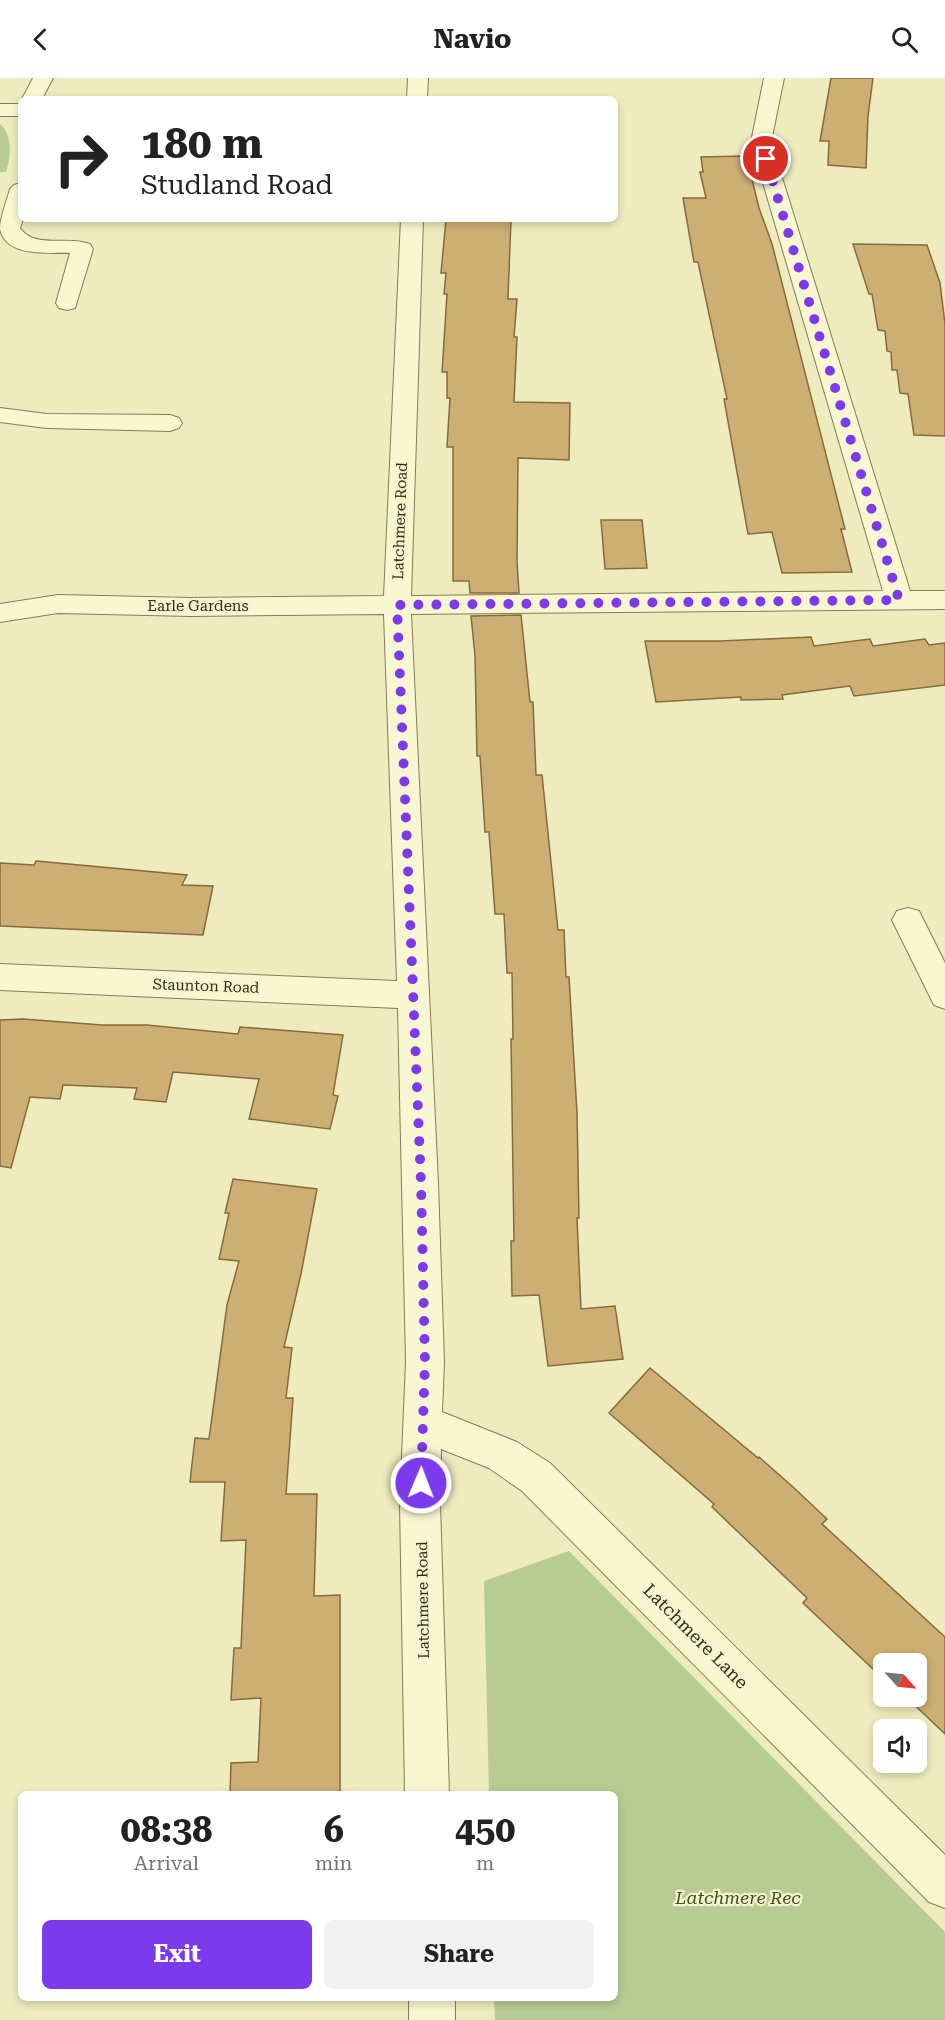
<!DOCTYPE html>
<html lang="en">
<head>
<meta charset="utf-8">
<style>
  body { margin:0; font-family:"Roboto Serif",serif; background:#f2f2f2; color:#222; height:100vh; display:flex; flex-direction:column; font-size:22px; white-space:nowrap }
  * { box-sizing:border-box; margin:0 }
  p { font-size:20px; color:#767676 }
  .icon { flex:none; width:33px; height:33px; fill:none; stroke:currentColor; stroke-width:2; stroke-linecap:round; stroke-linejoin:round }
  .map { position:relative; flex:1; overflow:hidden }
  .side { position:absolute; left:18px; top:1713px; width:600px; height:210px; display:flex; flex-direction:column; background:#fff; border-radius:9px; box-shadow:0 3px 9px #0003 }
  .side>* { flex:none }
  .banner { position:absolute; left:18px; top:18px; width:600px; height:126px; border-radius:9px; box-shadow:0 3px 9px #0003; background:#fff; color:#222; overflow:hidden }
  .needle { width:39px; rotate:117deg }
  .fabs { position:absolute; left:873px; top:1575px; display:grid; gap:12px }
  .fabs a { display:grid; place-items:center; width:54px; height:54px; border-radius:9px; background:#fff; box-shadow:0 3px 9px #0003; font-size:30px }
  .pin { position:absolute; display:grid; place-items:center; width:51px; height:51px; color:#fff; margin:-26px; border:3px solid #fff; border-radius:50%; box-shadow:0 2px 6px #0007 }
  .me { position:absolute; width:66px; margin:-33px; rotate:1deg; stroke-linejoin:round; filter:drop-shadow(0 0 4px #0008) }
  .turn { display:flex; align-items:center; gap:21px; height:126px; padding:0 24px; font-size:27px }
  .turn .icon { width:78px; height:78px; stroke-width:2.5 }
  .turn b { display:block; font-size:42px; line-height:51px }
  .eta { display:flex; justify-content:space-evenly; align-items:center; height:102px; text-align:center }
  .eta b { font-size:36px; font-weight:700; line-height:42px }
  .primary-button { display:flex; gap:12px; margin-top:auto; padding:12px 24px }
  .primary-button a { flex:1; height:69px; border-radius:9px; background:#7c3aed; color:#fff; font-size:24px; font-weight:700; line-height:69px; text-align:center }
  .primary-button a+a { background:#f2f2f2; color:#222 }
  header { display:flex; justify-content:space-between; align-items:center; height:78px; padding:0 24px; background:#fff; font-size:27px; font-weight:700 }
  .map>svg:first-child { display:block }
  .green { fill:#b7cc92 }
  .building { fill:#cdae73; stroke:#866b3c; stroke-width:1.5 }
  .lines { fill:none; stroke-linecap:round; stroke-linejoin:round }
  .minor-casing { stroke:#877b56; stroke-width:2 }
  .minor { fill:#f9f7d1; fill-rule:evenodd }
  .route { stroke:#7c3aed; stroke-width:10; stroke-dasharray:0 18 }
  .labels { text-anchor:middle; dominant-baseline:central; stroke-width:4.5; stroke-linejoin:round; paint-order:stroke }
  .street-label { font-size:15px; fill:#362e1b; stroke:#f6f4cd }
  .near-street-label { font-size:18px; fill:#362e1b; stroke:#f6f4cd }
  .near-park-label { font-size:18px; font-style:italic; fill:#3b5222; stroke:#f6f4cd }
</style>
</head>
<body>
<header><svg class="icon" aria-label="back" viewBox="0 0 24 24"><path d="M15 5l-7 7 7 7"/></svg>Navio<svg class="icon" aria-label="search" viewBox="0 0 24 24"><circle cx="10" cy="10" r="6"/><path d="M15 15l6 6"/></svg></header>
<div class="map">
<svg width="945" height="1942" viewBox="0 0 945 1942">
  <rect width="100%" height="100%" fill="#eeebbe"/>
  <g class="green">
    <path d="M0,46C13,58 11,78 6,94H0Z"/>
    <path d="M569,1473L945,1854V1942H495L494,1920H615V1716H489L484,1503Z"/>
  </g>
  <g class="building">
    <path d="M831,0H873L868,38L866,90L828,87L829,63H820Z"/>
    <path d="M742,78L746,94L750,93L759,130L772,166L845,451H841L852,494L782,495L772,454L748,456L724,321H727L698,184H694L683,120H706L700,94H703L701,79Z"/>
    <path d="M446,141H511L508,221H517L514,259H517L514,324L570,325L569,382L518,380L517,484L519,515H470L469,503H453V369H447L450,320H447V294H442L447,216H444L446,195H441Z"/>
    <path d="M853,166L927,167L940,205L945,246V358L914,357L908,316L900,315L897,292H892L891,274L887,273L885,253L878,252L872,216H869Z"/>
    <path d="M601,442H642L647,490L605,491Z"/>
    <path d="M521,537L530,624H533L536,697H542L558,852H564L566,899H569L577,1035L579,1140H577L581,1231L615,1228L623,1281L548,1288L539,1217L512,1218L511,1163H514L511,961H513L512,895H507L504,836H495L489,754H485L480,678H477L475,578L471,538Z"/>
    <path d="M811,559L814,568L870,561L873,568L925,561L929,567L945,565V607L854,618L850,608L782,617L783,621L741,622V619L656,624L645,563H720Z"/>
    <path d="M36,783L187,797L182,807L213,808L203,857L0,848V785L34,787Z"/>
    <path d="M23,941L102,947H147L238,956L240,949L343,957L333,1017L338,1018L330,1051L249,1041L259,1001L173,994L166,1024L134,1021L137,1010L63,1007L60,1021L30,1019L11,1090L0,1088V942Z"/>
    <path d="M233,1101L317,1111L301,1196L284,1269L292,1270L286,1320H293L286,1416H317L314,1518L340,1517V1716H230L231,1685L258,1684L261,1620L231,1622L234,1570H241L246,1462L221,1463L225,1404H190L195,1360L209,1361L227,1227L239,1183L219,1181L229,1135H225Z"/>
    <path d="M650,1290L758,1380L759,1379L793,1409L827,1441L822,1446L945,1559V1656L905,1618H916V1586H884V1598L874,1589L873,1591L803,1525L807,1520L712,1429L714,1426L609,1335Z"/>
  </g>
  <g class="lines">
    <defs>
      <g id="minor">
        <path d="M33,0H53L42,21H22Z"/>
        <path d="M408,0H428L427,21H407Z"/>
        <path d="M764,0H784L771,64L910,513H945V531L411,536L438,1105L444,1284L442,1334L517,1364L550,1385L945,1777V1830L929,1824L522,1413L489,1390L441,1371L440,1425L449,1716H405L400,1425L406,1284L398,930L0,912V886L397,903L384,536L191,538L58,535L0,544V526L58,517L191,520L384,518L401,141H423L411,518L883,513L751,64Z"/>
        <rect x="0" y="26" width="21" height="12"/>
        <path d="M21,105L23,141L20,150C33,169 62,160 82,164L90,166L93,171L75,230L67,232L59,230L56,225L70,175C49,174 6,180 0,151C0,140 7,122 10,111L14,107Z"/>
        <path d="M0,330L47,336L170,337L179,340L182,345L179,350L170,353L47,350L0,344Z"/>
        <path d="M908,830L919,833L945,885V931L934,927L892,842L897,833Z"/>
        <rect x="409" y="1920" width="46" height="22"/>
      </g>
    </defs>
    <use href="#minor" class="minor-casing"/>
    <use href="#minor" class="minor"/>
  </g>
  <g class="lines">
    <path class="route" d="M421,1405L425,1284L421,1105L397,527L899,522L766,81"/>
  </g>
  <g class="labels">
    <g class="street-label">
      <text transform="translate(400 443) rotate(-88)">Latchmere Road</text>
      <text x="198" y="528">Earle Gardens</text>
      <text transform="translate(206 908) rotate(2)">Staunton Road</text>
      <text transform="translate(423 1522) rotate(-91)">Latchmere Road</text>
    </g>
    <g class="near-street-label">
      <text transform="translate(696 1558) rotate(45)">Latchmere Lane</text>
    </g>
    <g class="near-park-label">
      <text x="738" y="1819">Latchmere Rec</text>
    </g>
  </g>
</svg>
<div class="fabs">
<a><svg class="needle" viewBox="-14 -14 28 28"><path d="M0-13l5 13h-10z" fill="#e53935"/><path d="M0 13l5-13h-10z" fill="#767676"/></svg></a>
<a><svg class="icon" aria-label="sound" viewBox="0 0 24 24"><path d="M4 9h4l5-4v14l-5-4H4zM17 9q2 3 0 6"/></svg></a>
</div>
<div class="pin" style="left:766px;top:81px;background:#d93025"><svg class="icon" aria-label="arrive" viewBox="0 0 24 24"><path d="M6 21V4h12l-3 4 3 4H6"/></svg></div>
<svg class="me" style="left:421px;top:1405px" viewBox="-20 -20 40 40"><circle r="17" fill="#7c3aed" stroke="#fff" stroke-width="3"/><path d="M0-11L8 9 0 5-8 9z" fill="#fff"/></svg>
<div class="banner">
<div class="turn"><svg class="icon" aria-label="right" viewBox="0 0 24 24"><path d="M7 20v-9h11M14 6l5 5-5 5"/></svg><div><b>180 m</b>Studland Road</div></div>
</div>
<section class="side">
<div class="eta">
<div><b>08:38</b><p>Arrival</p></div>
<div><b>6</b><p>min</p></div>
<div><b>450</b><p>m</p></div>
</div>
<div class="primary-button"><a>Exit</a><a>Share</a></div>
</section>
</div>
</body>
</html>
